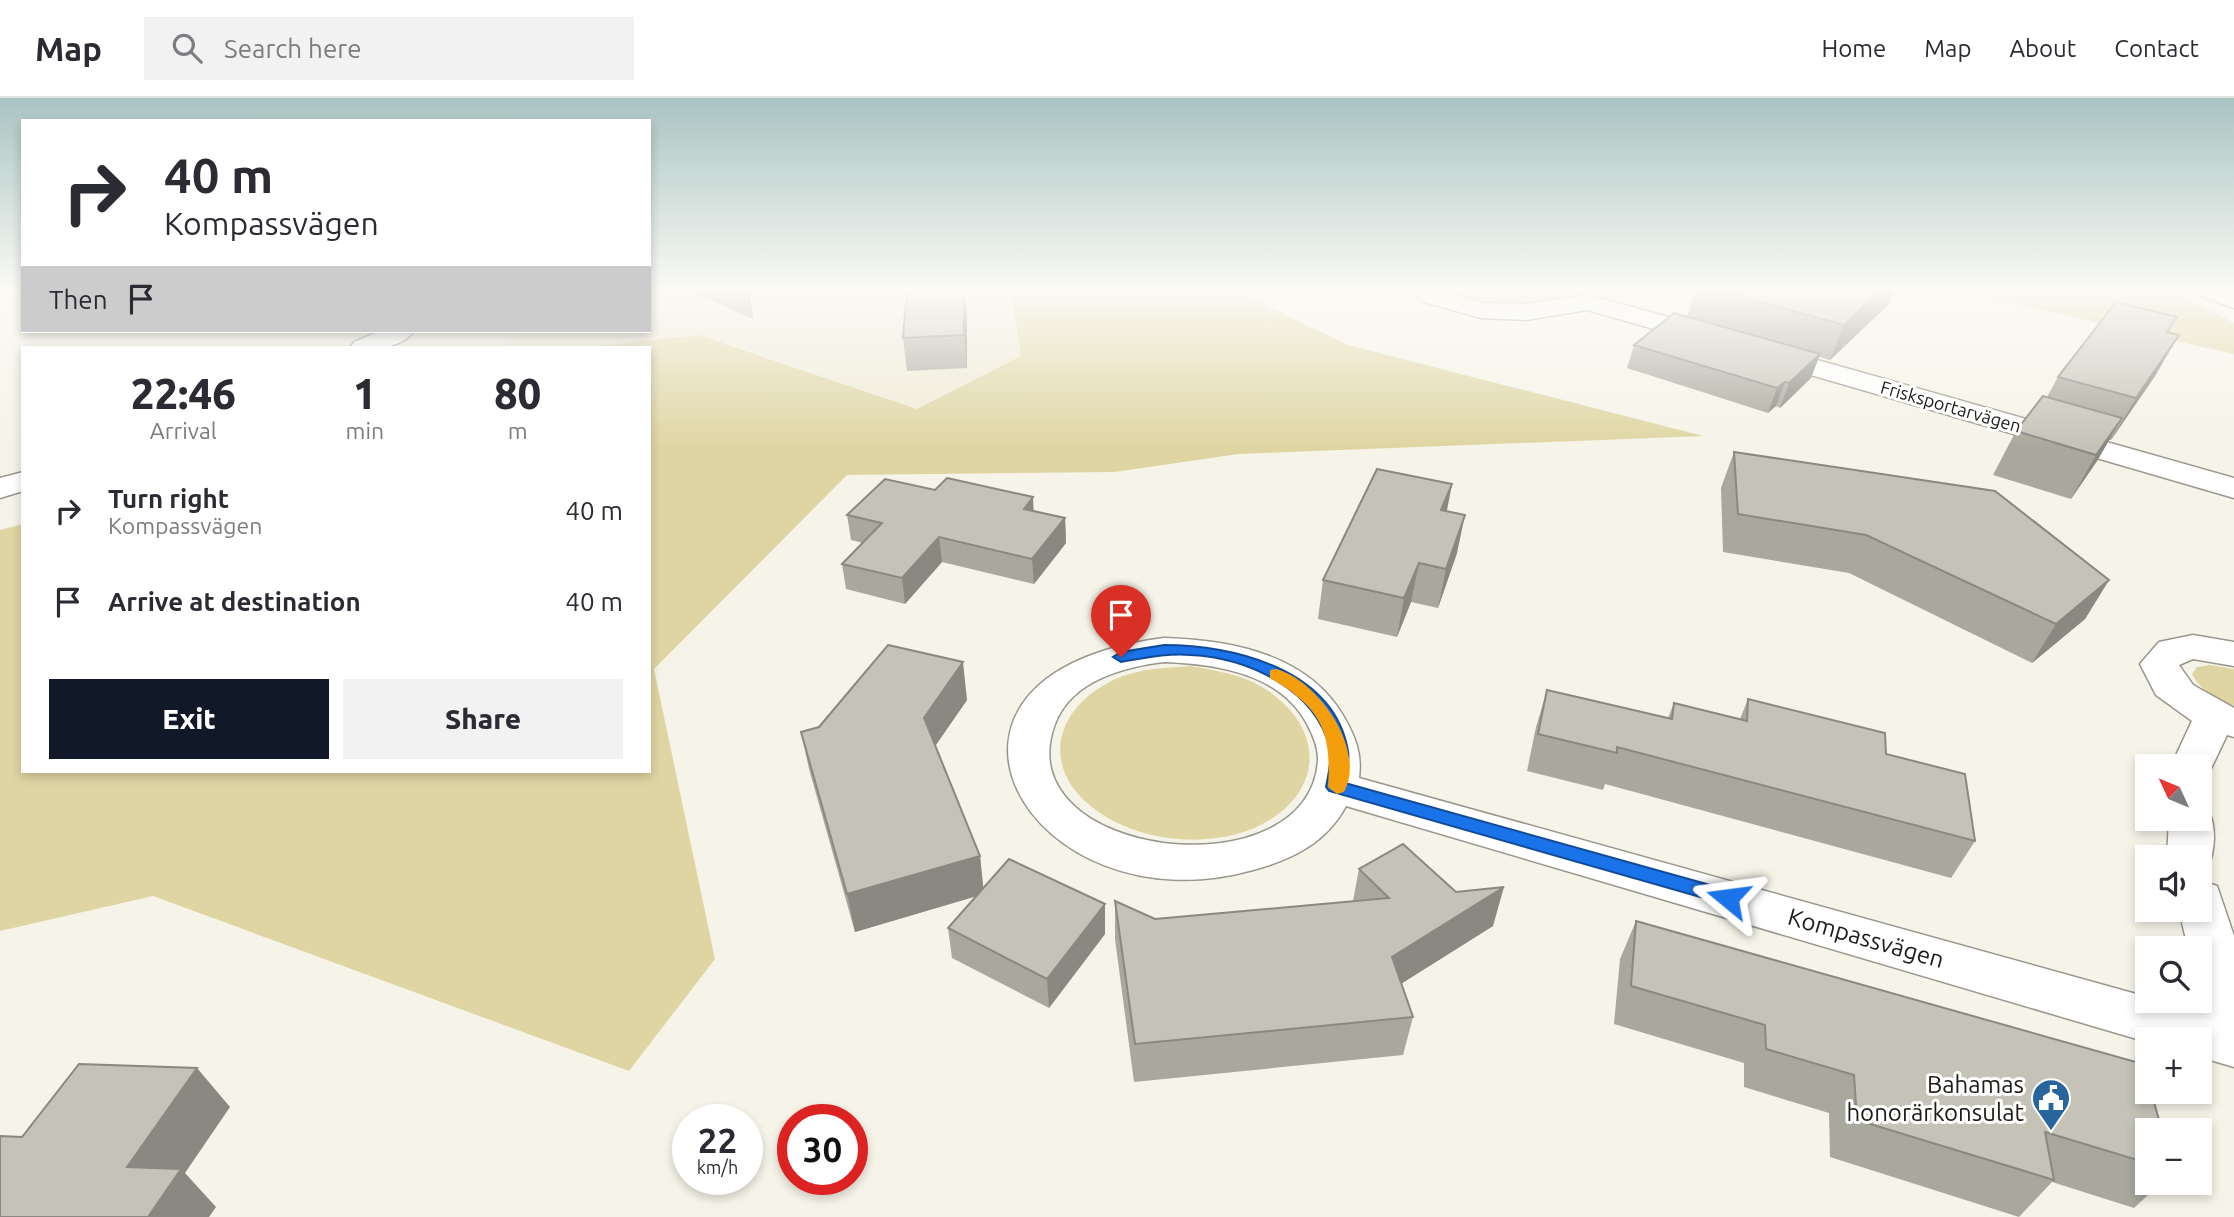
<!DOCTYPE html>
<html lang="en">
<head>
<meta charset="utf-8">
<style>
  body { margin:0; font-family:Ubuntu,sans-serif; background:#f2f2f3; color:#2b2b33; height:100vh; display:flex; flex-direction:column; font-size:26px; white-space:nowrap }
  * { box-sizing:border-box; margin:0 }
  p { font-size:23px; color:#7c7c81 }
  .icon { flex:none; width:38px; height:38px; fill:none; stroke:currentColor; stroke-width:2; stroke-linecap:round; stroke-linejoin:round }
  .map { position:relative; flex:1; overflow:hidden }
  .sheet { position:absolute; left:21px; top:248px; width:630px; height:427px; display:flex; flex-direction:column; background:#fff; border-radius:0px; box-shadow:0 4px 10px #0003 }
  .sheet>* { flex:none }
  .hud { position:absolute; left:21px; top:21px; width:630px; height:214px; border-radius:0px; box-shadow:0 4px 10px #0003; background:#fff; color:#2b2b33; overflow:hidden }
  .needle { width:46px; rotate:314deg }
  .buttons { position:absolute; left:2135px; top:656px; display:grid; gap:14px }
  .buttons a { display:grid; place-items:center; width:77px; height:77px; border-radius:0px; background:#fff; box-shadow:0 4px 10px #0003; font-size:35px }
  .speed { position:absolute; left:672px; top:1006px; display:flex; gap:14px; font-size:35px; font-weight:700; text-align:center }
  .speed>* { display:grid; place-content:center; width:91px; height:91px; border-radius:50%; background:#fff; box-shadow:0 4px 10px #0003; line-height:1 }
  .speed small { font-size:18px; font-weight:400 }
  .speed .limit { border:10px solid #d22; background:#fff; color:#111 }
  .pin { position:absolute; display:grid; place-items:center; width:60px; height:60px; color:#fff; margin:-72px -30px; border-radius:50% 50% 50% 0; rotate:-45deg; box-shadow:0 0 7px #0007 }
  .pin .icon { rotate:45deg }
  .me { position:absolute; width:77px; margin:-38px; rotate:286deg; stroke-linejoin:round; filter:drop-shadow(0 0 5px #0008) }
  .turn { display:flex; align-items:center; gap:24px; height:147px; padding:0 28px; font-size:32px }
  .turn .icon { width:91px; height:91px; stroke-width:2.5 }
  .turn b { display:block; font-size:49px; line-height:60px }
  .then { display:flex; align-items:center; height:66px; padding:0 28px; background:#0003; gap:14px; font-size:26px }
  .eta { display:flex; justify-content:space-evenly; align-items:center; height:119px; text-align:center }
  .eta b { font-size:42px; font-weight:800; line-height:49px }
  .button { display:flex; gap:14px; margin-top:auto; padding:14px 28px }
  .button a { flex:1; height:80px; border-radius:0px; background:#111827; color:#fff; font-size:28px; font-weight:800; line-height:80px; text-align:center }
  .button a+a { background:#f2f2f3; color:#2b2b33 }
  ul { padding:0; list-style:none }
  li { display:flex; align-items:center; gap:21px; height:91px; padding:0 28px }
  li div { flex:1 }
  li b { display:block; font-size:26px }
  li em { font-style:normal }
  header { display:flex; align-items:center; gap:42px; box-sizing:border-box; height:98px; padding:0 35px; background:#fff; border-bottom:2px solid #e1e1e2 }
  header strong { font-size:33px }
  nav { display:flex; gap:38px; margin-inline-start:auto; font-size:24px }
  .search { width:490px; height:63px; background:#f2f2f3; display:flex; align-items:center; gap:18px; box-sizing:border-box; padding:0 24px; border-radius:0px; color:#7c7c81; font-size:26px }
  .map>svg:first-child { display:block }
  .built { fill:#efebd7 }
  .green { fill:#dfd5a3 }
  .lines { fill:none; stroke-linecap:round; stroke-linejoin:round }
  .minor-casing { stroke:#99978c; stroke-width:3 }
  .tertiary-casing { stroke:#99978c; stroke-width:3 }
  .minor { fill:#fff; fill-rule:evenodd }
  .tertiary { fill:#fff; fill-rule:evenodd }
  .wall { fill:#a9a89d }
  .shaded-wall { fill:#8a8880 }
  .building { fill:#c5c3b7; stroke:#8a8880; stroke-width:2 }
  .route { fill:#1a73e8; stroke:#114b97; stroke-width:2 }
  .slow { fill:#f59e0b }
  .labels { text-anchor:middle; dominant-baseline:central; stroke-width:6; stroke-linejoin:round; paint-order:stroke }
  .far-street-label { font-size:18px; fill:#1d1c18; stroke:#fff }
  .near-street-label { font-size:24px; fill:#1d1c18; stroke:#fff }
  .near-poi-label { font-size:24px; fill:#1d1c18; stroke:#fff; text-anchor:end }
</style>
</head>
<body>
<header>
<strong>Map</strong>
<div class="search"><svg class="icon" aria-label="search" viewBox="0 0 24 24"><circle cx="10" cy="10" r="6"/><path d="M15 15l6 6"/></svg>Search here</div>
<nav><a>Home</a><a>Map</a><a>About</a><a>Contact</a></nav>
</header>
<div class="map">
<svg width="2234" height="1119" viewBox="0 0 2234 1119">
  <rect width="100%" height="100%" fill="#f6f4e8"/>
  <path class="built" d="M649,192H1011L1022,258L917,311L732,247L499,250L527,233H649Z"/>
  <g class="green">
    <path d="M1011,192H1235L1348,247L1703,338L1238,356L1115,374L847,377L654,571L715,861L629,973L153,798L0,833V432L23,426V674H649V250H580L699,237L917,311L1021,258Z"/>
    <path d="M1447,192H1570C1545,218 1476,205 1447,192Z"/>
    <path d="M1955,192H2170L2234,225V256Z"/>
    <path d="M2210,567L2234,571V608C2216,601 2201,593 2192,576L2197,569Z"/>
    <path d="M1191,568C1216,573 1241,576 1262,589C1311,618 1330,673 1281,714C1232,754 1146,748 1097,713C1037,670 1055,607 1118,580C1141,570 1167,570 1191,568Z"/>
  </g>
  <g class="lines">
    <defs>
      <g id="minor">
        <path d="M1413,192H1440L1482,205L1526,206L1588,197L1719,233L1723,239L1719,245L1710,247L1587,212L1526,222L1481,220L1424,204Z"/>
        <path d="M2196,192L2234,194V210L2199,197Z"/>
        <path d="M1765,247L2234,380V400L1756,261L1752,255L1756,249Z"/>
        <path d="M2193,537L2234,544V568L2193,561L2179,567L2193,587L2234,610V639L2227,637L2207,679L2200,681V668H2171L2192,623L2156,597L2140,566L2159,544Z"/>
        <path d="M1164,540C1231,542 1308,556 1344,619C1356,640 1362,656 1359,680L2147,899V903H2163L2203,914L2200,850H2188L2179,812H2200V782L2217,788L2234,838V969L2200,959V942L2147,944L1346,708C1326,745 1293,761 1253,772C1029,835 880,576 1164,540ZM1164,564C1216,566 1280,575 1307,626C1313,637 1318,649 1318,661C1312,797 1004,761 1055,626C1071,583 1123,569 1164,564Z"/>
        <path d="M2200,707L2207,709C2217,728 2216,754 2206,772L2200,774V760H2167L2169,721H2200Z"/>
      </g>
      <g id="tertiary">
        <path d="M380,233H414C401,252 370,251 350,250L354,244Z"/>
        <path d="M23,374V393L0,400V380Z"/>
      </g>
    </defs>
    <use href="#minor" class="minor-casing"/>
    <use href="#tertiary" class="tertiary-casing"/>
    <use href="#minor" class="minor"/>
    <use href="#tertiary" class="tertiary"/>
  </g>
  <g class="wall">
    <path d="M688,192H749L753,221Z"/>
    <path d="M1695,192H1894L1888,207L1830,262L1819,259L1811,280L1780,310L1776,308L1768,315L1627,270L1634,247L1687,219Z"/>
    <path d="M967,215V270L907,273L903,240Z"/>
    <path d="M2168,235L2155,278L2111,342H2109L2097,363L2071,401L1993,377L2016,333L2047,299L2058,279Z"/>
    <path d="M1734,354L2109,482L2085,521L2032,565L1849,475L1723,454L1721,390Z"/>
    <path d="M1034,413L1065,420L1066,445L1034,486L942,464L905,506L846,491L842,466L863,445L851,442L847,417Z"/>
    <path d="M1447,413L1457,455L1438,510L1411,504L1397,539L1318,521L1323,482Z"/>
    <path d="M1547,592L1668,620L1674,605L1740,621L1748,601L1886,656L1975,743L1951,780L1605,686L1603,692L1527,673L1536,629Z"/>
    <path d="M967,602L935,648L980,758L983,790L1105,806V836L1049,910L952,860L948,830L976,798L855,834L809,671L801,634Z"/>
    <path d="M1359,771L1493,828L1401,886L1413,919L1403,957L1134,984L1115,841V803L1155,821L1353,803Z"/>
    <path d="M1636,823L2147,1032V1085H2161L2134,1110L2052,1084L2019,1119L1830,1059L1829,1015L1744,989V965L1614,926L1620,861Z"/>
  </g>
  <g class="shaded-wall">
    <path d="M747,192H749L753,221Z"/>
    <path d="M964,192L967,215V270L964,237Z"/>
    <path d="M1881,192H1894L1888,207L1830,262L1844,227Z"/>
    <path d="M2179,237L2155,278L2111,342L2136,300Z"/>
    <path d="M1820,256L1811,280L1780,310L1789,285Z"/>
    <path d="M1785,284L1776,308L1768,315L1777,290Z"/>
    <path d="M2122,320L2097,363L2071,401L2096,357Z"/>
    <path d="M1452,386L1445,423L1441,412Z"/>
    <path d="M1033,399L1034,424L1024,411Z"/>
    <path d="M1465,417L1457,455L1438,510L1446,471Z"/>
    <path d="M1065,420L1066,445L1034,486L1032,461Z"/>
    <path d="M939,439L942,464L905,506L902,480Z"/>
    <path d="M1419,465L1411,504L1397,539L1404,500Z"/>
    <path d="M2109,482L2085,521L2032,565L2056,526Z"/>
    <path d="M963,564L967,602L929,657L924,620Z"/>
    <path d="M980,758L984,796L855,834L847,796Z"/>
    <path d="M1504,789L1493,828L1383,897L1392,859Z"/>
    <path d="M1105,806V836L1049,910L1047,881Z"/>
    <path d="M197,970L230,1009L185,1075L216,1109L209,1119H148L127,1069Z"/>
  </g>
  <g class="building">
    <path d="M907,192H964V237L903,240Z"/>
    <path d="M1716,192H1881L1844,227Z"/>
    <path d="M2116,204L2177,219L2167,234L2179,237L2136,300L2058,279Z"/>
    <path d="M1674,215L1820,256L1789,285L1785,284L1777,290L1634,247Z"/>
    <path d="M2043,298L2122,320L2096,357L2016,333Z"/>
    <path d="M1734,354L1995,393L2109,482L2056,526L1866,437L1738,416Z"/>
    <path d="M1377,371L1452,386L1441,412L1465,417L1446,471L1419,465L1404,500L1323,482Z"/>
    <path d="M947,380L1033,399L1024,411L1065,420L1032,461L939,439L902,480L842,466L882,425L847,417L885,381L935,392Z"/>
    <path d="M888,547L963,564L924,620L980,758L847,796L801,634L819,629Z"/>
    <path d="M1547,592L1672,621L1674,605L1747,623L1748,601L1885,635L1886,656L1965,676L1975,743L1617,649V655L1538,636Z"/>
    <path d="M1403,746L1456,794L1504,789L1392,859L1413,919L1135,946L1115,803L1155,821L1389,800L1359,771Z"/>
    <path d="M1009,761L1105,806L1047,881L948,830Z"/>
    <path d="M1636,823L2143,966L2147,982V994H2151L2162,1032H2147V1065L2045,1034L2054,1082L1857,1022L1854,977L1766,951L1765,927L1631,888Z"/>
    <path d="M79,966L197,970L127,1069L181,1071L148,1119H0V1038L22,1039Z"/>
  </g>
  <linearGradient id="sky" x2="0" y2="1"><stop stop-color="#a9c4c2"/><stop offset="0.55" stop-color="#fbfaf5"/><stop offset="1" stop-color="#fbfaf5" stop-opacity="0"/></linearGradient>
  <rect width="2234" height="349" fill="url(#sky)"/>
  <path class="route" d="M1164,547C1233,547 1334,571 1348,653C1350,662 1346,675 1345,685L1728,792L1735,794L1738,800L1735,805L1728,807L1329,693L1326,689C1328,678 1332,662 1330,651C1316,591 1248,560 1191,557C1167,555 1145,560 1121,564L1113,559L1121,554Z"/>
  <path class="slow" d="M1276,571C1318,582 1367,652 1344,694L1337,696L1328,689C1332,632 1320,609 1270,580V572Z"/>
  <defs>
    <symbol id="civic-pin" viewBox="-11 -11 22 30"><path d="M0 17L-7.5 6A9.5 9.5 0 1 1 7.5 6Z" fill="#27659c" stroke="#fff"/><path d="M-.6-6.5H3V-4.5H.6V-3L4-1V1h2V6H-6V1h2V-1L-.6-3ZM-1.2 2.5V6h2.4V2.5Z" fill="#fff"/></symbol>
  </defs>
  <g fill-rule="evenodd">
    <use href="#civic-pin" x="2029" y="978" width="44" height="60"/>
  </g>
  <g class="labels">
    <g class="far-street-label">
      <text transform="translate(1951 308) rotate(16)">Frisksportarvägen</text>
    </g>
    <g class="near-street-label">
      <text transform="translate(1866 840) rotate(16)">Kompassvägen</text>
    </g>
    <g class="near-poi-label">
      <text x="2024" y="986">Bahamas<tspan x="2024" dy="28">honorärkonsulat</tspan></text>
    </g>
  </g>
</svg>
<div class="buttons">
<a><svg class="needle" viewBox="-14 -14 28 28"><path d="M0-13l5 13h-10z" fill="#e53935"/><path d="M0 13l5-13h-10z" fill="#7c7c81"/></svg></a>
<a><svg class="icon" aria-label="sound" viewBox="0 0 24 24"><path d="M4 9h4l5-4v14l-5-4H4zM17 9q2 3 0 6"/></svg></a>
<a><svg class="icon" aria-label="search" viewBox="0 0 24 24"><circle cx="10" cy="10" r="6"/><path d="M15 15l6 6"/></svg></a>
<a>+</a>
<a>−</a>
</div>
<div class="speed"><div>22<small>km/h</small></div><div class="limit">30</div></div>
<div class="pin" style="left:1121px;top:559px;background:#d93025"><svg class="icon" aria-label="arrive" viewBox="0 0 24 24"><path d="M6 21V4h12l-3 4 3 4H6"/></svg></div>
<svg class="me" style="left:1728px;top:800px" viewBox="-20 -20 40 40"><path d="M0-17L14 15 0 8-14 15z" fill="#1a73e8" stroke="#fff" stroke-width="4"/></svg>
<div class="hud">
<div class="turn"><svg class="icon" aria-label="right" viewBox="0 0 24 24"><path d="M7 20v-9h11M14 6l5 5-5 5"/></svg><div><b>40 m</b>Kompassvägen</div></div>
<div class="then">Then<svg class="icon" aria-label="arrive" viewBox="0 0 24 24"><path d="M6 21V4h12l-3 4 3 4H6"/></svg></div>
</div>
<section class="sheet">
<div class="eta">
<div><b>22:46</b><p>Arrival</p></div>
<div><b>1</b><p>min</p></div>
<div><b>80</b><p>m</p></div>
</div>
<ul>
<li><svg class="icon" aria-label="right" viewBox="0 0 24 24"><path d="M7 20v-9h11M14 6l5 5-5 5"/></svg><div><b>Turn right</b><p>Kompassvägen</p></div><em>40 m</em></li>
<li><svg class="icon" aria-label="arrive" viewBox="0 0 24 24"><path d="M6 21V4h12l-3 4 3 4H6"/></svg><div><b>Arrive at destination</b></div><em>40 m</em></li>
</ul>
<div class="button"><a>Exit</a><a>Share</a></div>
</section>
</div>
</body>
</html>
